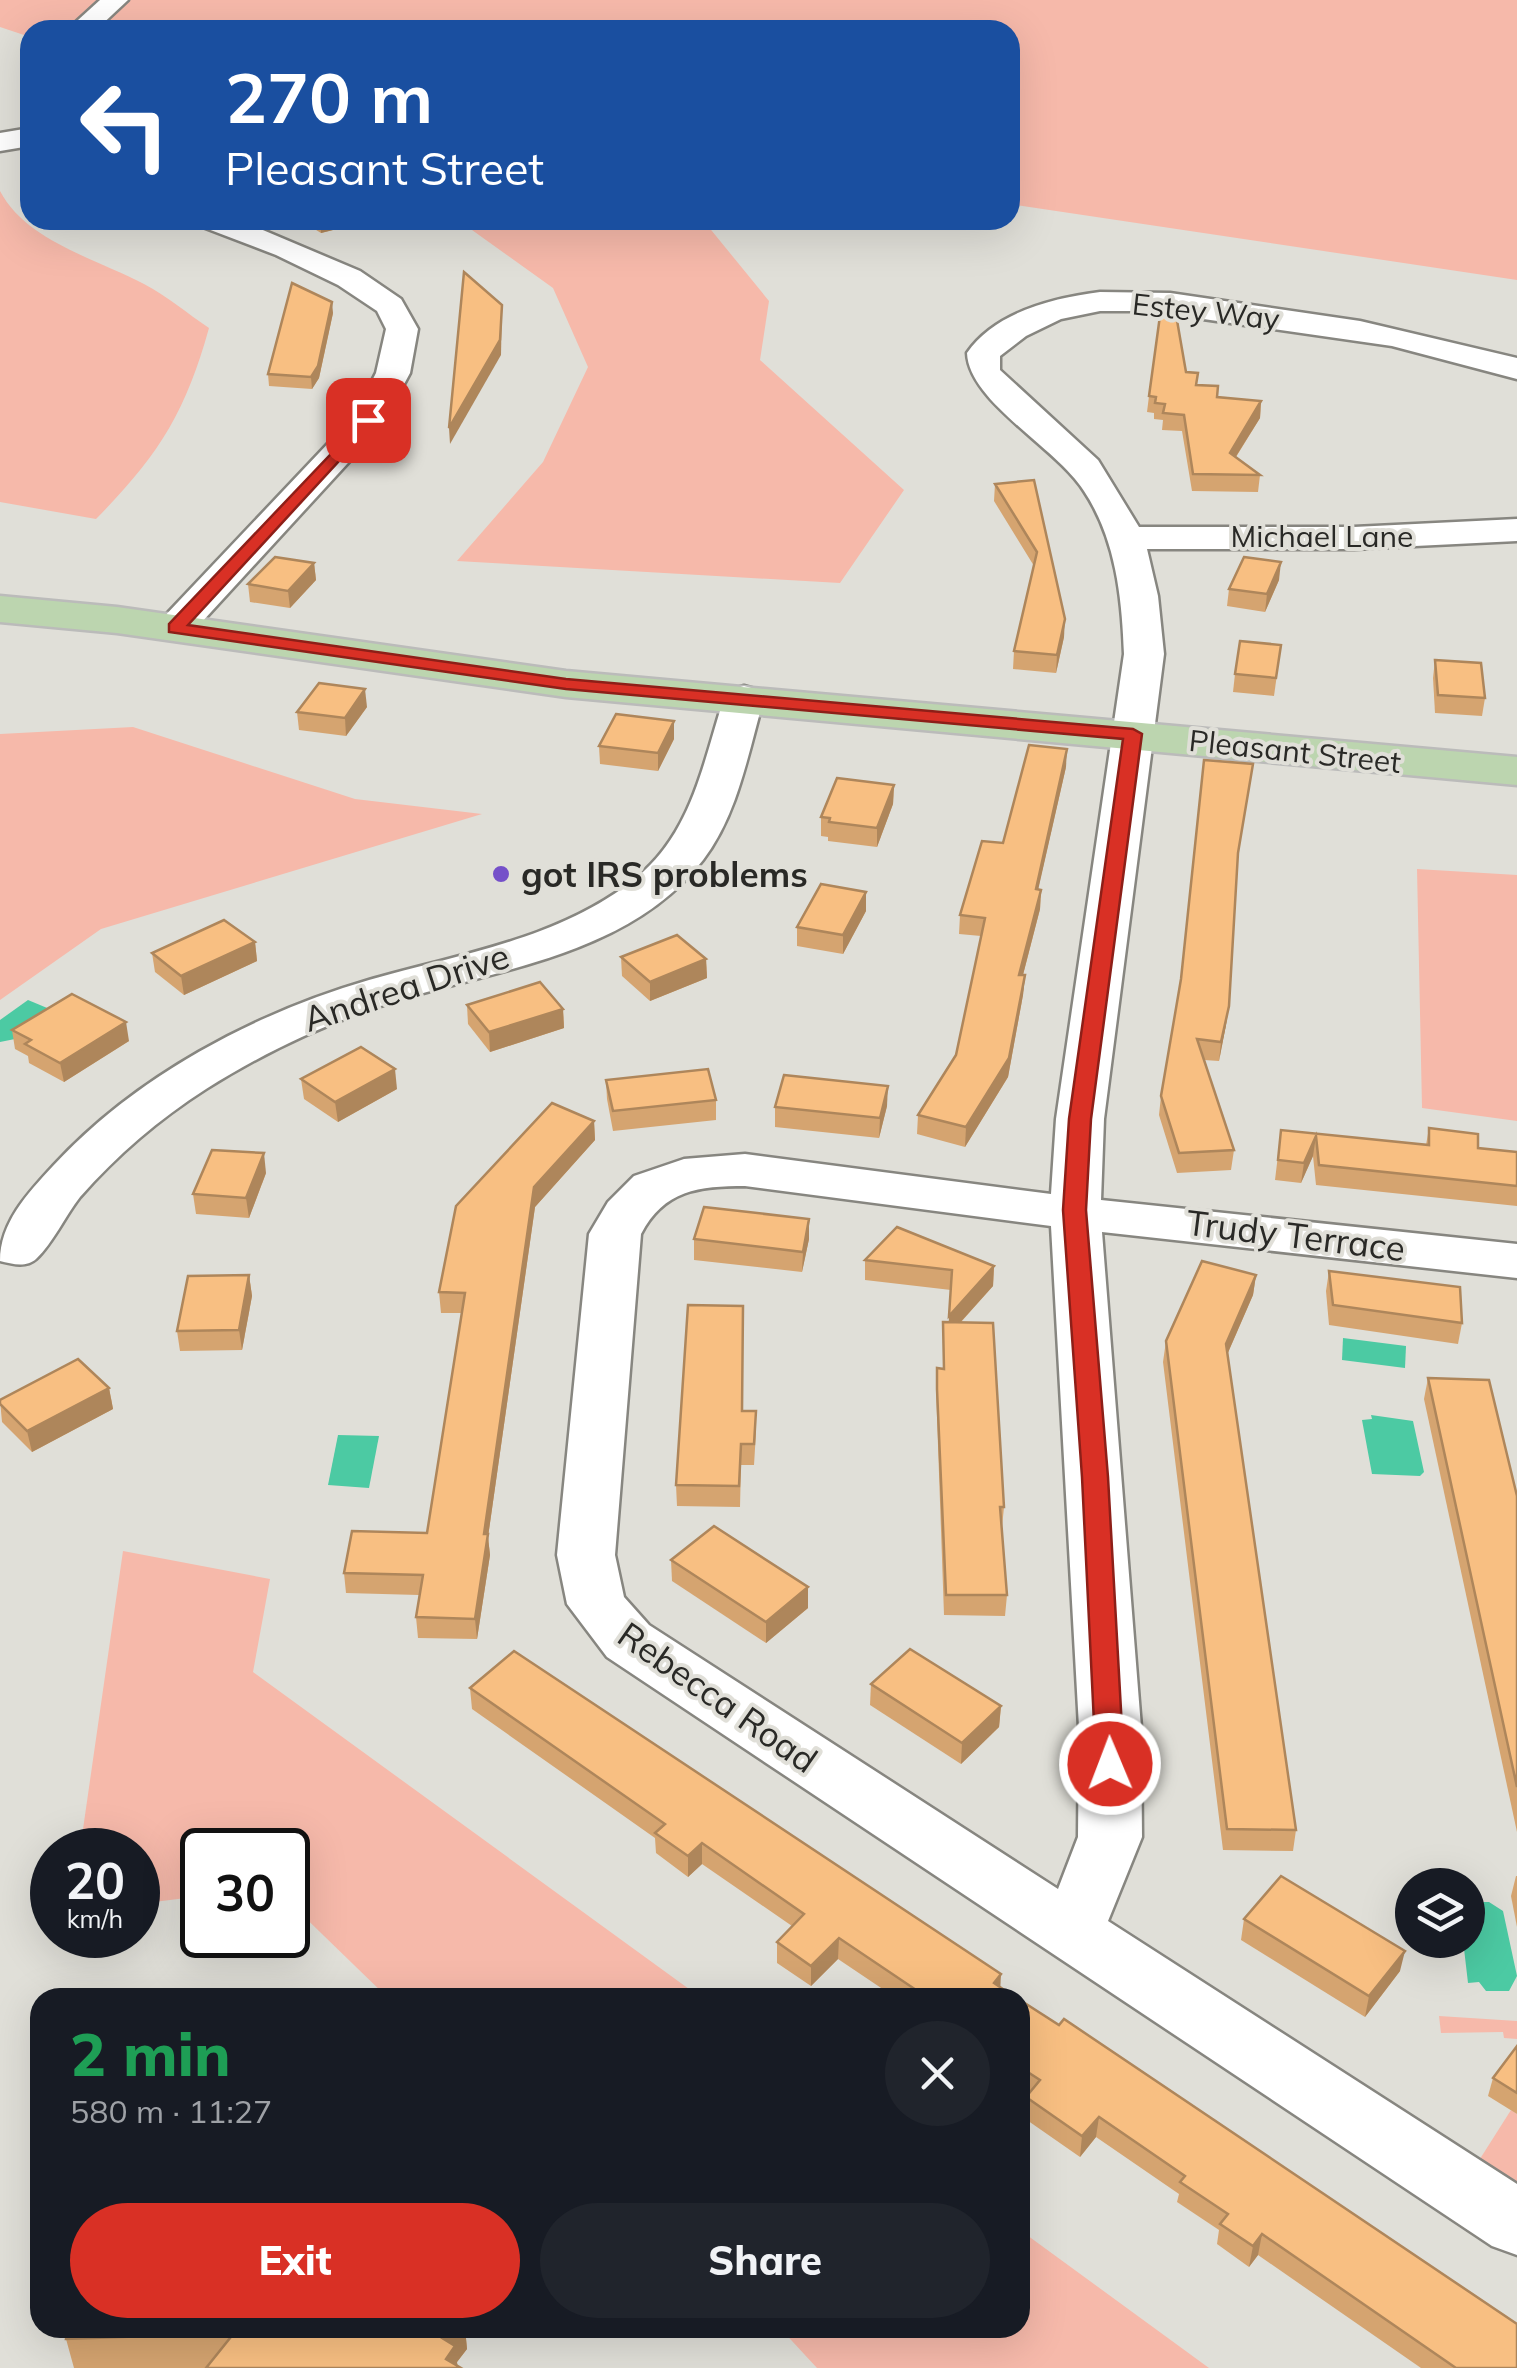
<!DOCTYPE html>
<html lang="en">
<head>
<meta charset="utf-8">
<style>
  body { margin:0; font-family:Mulish,sans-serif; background:#20242c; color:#f1f3f6; height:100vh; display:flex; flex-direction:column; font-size:38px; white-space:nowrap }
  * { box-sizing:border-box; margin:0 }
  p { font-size:32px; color:#9ea1a6 }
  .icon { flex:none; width:55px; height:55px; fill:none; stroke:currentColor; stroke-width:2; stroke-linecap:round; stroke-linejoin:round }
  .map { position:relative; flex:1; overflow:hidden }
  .sheet { position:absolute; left:30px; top:1988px; width:1000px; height:350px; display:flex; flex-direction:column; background:#171b24; border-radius:30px; box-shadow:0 10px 40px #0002 }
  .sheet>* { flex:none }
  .hud { position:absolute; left:20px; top:20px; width:1000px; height:210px; border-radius:30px; box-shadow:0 10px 40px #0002; background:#1a4fa0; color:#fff; overflow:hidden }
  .buttons { position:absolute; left:1395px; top:1868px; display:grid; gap:20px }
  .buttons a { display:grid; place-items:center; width:90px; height:90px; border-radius:50%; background:#171b24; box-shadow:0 10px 40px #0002; font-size:50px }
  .speed { position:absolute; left:30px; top:1828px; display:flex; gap:20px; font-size:50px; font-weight:700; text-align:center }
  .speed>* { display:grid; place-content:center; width:130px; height:130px; border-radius:50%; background:#171b24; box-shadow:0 10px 40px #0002; line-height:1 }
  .speed small { font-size:25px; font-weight:400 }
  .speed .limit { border:5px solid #111; border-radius:15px; background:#fff; color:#111 }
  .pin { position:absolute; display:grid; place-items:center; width:85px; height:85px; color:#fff; margin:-42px; border-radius:20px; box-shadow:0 5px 15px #0006 }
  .me { position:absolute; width:110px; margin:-55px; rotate:359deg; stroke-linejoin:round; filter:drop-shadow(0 0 8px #0008) }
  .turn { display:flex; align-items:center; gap:35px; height:210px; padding:0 40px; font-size:45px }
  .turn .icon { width:130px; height:130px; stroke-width:2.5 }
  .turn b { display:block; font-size:70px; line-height:85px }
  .round { display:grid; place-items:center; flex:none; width:105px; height:105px; border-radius:52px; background:#20242c }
  .head { display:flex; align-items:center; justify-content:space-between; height:170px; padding:0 40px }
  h1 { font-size:60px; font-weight:800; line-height:75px; color:#1e9e55 }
  .button { display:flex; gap:20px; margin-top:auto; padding:20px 40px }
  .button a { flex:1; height:115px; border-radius:60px; background:#d93025; color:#fff; font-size:40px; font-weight:800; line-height:115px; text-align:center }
  .button a+a { background:#20242c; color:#f1f3f6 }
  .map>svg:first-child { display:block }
  .green { fill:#f6b9aa }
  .water { fill:#4ccaa3 }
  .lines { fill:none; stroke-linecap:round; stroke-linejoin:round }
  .minor-casing { stroke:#878680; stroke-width:5 }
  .major-casing { stroke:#bbbbba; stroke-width:5 }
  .minor { fill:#fff; fill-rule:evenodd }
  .major { fill:#bcd5af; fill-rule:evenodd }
  .wall { fill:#d5a470 }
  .shaded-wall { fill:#ae865b }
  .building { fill:#f8bf82; stroke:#ae865b; stroke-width:2.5 }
  .route { fill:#d93025; stroke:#8d1f18; stroke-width:2.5 }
  .poi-dot { fill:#7550c9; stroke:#e0dfd8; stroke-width:4 }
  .labels { text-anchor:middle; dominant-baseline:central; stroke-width:8; stroke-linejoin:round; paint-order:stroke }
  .far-street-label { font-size:30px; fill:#292926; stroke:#e0dfd8 }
  .poi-label { font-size:35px; font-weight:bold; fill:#292926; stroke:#e0dfd8; text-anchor:start }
  .street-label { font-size:35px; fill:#292926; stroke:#e0dfd8 }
</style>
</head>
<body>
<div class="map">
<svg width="1517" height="2368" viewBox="0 0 1517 2368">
  <rect width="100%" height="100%" fill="#e0dfd8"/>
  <g class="green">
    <path d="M0,0H1517V280L1010,204V30H30V37L0,27Z"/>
    <path d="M0,191C26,241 97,259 144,284C167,296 188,314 209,328C185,414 158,456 96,519L0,502Z"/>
    <path d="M458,220H703L769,301L760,360L904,490L840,583L457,561L543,462L588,367L553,288Z"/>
    <path d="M133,727L355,799L482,814L101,929L0,1000V734Z"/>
    <path d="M1417,869L1517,875V1121L1422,1108Z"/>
    <path d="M123,1551L270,1579L253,1672L700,1997H387L288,1901V1850H202V1896L138,1904V1850H80Z"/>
    <path d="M1439,2016L1517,2021V2039L1504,2038L1503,2032L1441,2033Z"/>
    <path d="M1511,2110L1517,2114V2187L1478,2162Z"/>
    <path d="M1020,2230L1209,2368H817L780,2328H1020Z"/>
  </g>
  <g class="water">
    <path d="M28,1000L52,1010L15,1039L0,1042V1020Z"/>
    <path d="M1343,1338L1406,1346L1405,1368L1342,1360Z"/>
    <path d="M1371,1415L1413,1421L1424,1472L1420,1476L1372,1474L1362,1420L1372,1419Z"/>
    <path d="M338,1435L379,1436L369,1488L328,1485Z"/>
    <path d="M1468,1902H1489L1503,1911L1517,1976L1509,1991H1486L1479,1982L1468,1983L1463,1940H1468Z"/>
  </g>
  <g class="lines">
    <defs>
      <g id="minor">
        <path d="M100,0H128L96,30H67Z"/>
        <path d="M30,128V146L0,151V133Z"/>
        <path d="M196,220H239L360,271L401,299L418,329L410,373L381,427L189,636H161L156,628L161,620L354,416L376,373L386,329L377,311L338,285L276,255L200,226Z"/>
        <path d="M1100,292L1170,293L1360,321L1517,358V379L1392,346L1147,311H1100L1061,319L1026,336L1000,356V370L1098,460L1139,527H1354L1517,519V541L1354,549H1147L1158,596L1164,654L1104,1119L1101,1200L1517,1244V1278L1102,1232L1141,1727L1142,1837L1108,1921L1517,2184V2255L1492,2246L607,1657L567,1604L557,1555L589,1234L608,1202L634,1176L684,1159L745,1154L1051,1194L1056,1119L1124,654C1122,598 1116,539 1084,491C1056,447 969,402 967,353C995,312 1053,298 1100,292ZM745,1186L1051,1226L1079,1727L1078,1837L1058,1889L649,1625L624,1597L615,1555L641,1234C664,1190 699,1186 745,1186Z"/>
        <path d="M744,686L758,690L764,698C748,753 738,814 703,860C631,953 504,968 399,1000C331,1021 266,1051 206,1089C159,1119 117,1155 80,1197C65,1216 53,1243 36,1259C26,1268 12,1264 0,1261C0,1223 27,1194 53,1166C136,1076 253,1014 369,980C459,954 561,939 636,878C692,833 703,763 724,698L730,690Z"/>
      </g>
      <path id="major" d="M0,596L117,607L566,671L1517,757V785L566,697L117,633L0,622Z"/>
    </defs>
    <use href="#minor" class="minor-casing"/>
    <use href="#major" class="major-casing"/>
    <use href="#minor" class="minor"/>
    <use href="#major" class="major"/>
  </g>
  <g class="wall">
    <path d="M300,220H369V221L321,233Z"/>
    <path d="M333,313L319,378L312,389L269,386L268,374Z"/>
    <path d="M1186,372L1196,385L1217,397L1261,401L1260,418L1236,457L1260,475L1258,492L1192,491L1182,431L1162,430L1163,420L1154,419V413L1147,412L1149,396Z"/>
    <path d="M1034,480L1064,637L1056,673L1013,669L1014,651L1034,566L994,501L995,484Z"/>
    <path d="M314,563L316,580L290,608L250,602L248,584Z"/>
    <path d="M1279,580L1265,612L1227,606L1229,589Z"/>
    <path d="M1281,645L1274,696L1233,692L1235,674Z"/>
    <path d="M1435,660L1485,698L1482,716L1435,713L1433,678Z"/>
    <path d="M367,707L346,736L299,730L297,712Z"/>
    <path d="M674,721V739L658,771L600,764L599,746Z"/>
    <path d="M1066,767L1038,889L1041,890L1040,909L1023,975H1025L1023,995L1008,1077L965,1147L917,1134L918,1115L956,1055L981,936L959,934L960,915L1003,843Z"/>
    <path d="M1250,783L1237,861L1226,1025L1219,1061L1204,1060L1234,1150L1231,1170L1177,1173L1159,1115L1161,1096Z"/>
    <path d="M894,785L893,804L877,847L828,841V837L821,836V817Z"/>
    <path d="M866,892V911L843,954L797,946V927Z"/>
    <path d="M255,942L257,961L184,995L155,972L152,953Z"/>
    <path d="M621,957L706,959L707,978L650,1001L622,976Z"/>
    <path d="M467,1005L563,1009L564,1028L490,1052L468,1024Z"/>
    <path d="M12,1030L129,1041L64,1082L29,1063L28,1056L15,1049Z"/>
    <path d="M301,1079L397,1089L338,1122L304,1099Z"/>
    <path d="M606,1080L716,1100V1120L613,1131L607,1099Z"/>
    <path d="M887,1106L879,1138L775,1127V1107Z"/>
    <path d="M594,1121L595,1140L535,1207L488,1537L490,1555L477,1639L418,1638L416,1617L419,1595L346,1593L344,1573L427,1533L462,1313H441L439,1292Z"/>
    <path d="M1429,1128L1478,1148L1517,1152V1206L1316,1185L1313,1156L1301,1183L1275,1180L1281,1130L1426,1145Z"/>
    <path d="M266,1173L249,1218L196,1214L193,1194Z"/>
    <path d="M694,1239H809L802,1272L694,1260Z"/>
    <path d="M865,1260L994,1266L993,1286L961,1322L1004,1507L1002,1527L1007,1595L1005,1616L944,1615L936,1389L937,1368L943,1369V1322H949L951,1290L865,1280Z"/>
    <path d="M1329,1271L1462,1323L1458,1344L1329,1325L1326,1291Z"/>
    <path d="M249,1275L252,1296L242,1350L180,1351L177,1331Z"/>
    <path d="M1256,1275L1253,1295L1227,1355L1296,1830L1293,1851L1223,1850L1163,1362L1166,1341Z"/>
    <path d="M1428,1378L1517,1496V1832L1424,1399Z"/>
    <path d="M109,1388L113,1409L32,1452L2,1422L0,1400Z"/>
    <path d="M742,1411H756V1432L754,1465H741L740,1507L677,1506L676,1485Z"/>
    <path d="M671,1560L808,1608L766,1643L672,1581Z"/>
    <path d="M871,1684L1001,1706L999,1727L961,1764L870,1705Z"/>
    <path d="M470,1688L1000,1987L1016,1998H896L838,1959L811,1986L777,1963V1942L792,1926L702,1864L688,1877L656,1853L655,1838L472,1709Z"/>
    <path d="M1516,1876H1517V1927L1511,1896Z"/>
    <path d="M1244,1919L1400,1971L1365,2017L1241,1940Z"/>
    <path d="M1020,2000L1517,2368H1421L1258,2255L1249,2267L1217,2244L1219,2230L1177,2202L1179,2194L1096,2137L1080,2157L1024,2118L1026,2097L1028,2094L1020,2089Z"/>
    <path d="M1517,2046V2114L1488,2096L1493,2078Z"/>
    <path d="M68,2328H465L467,2349L457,2362V2366L461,2368H74L66,2339Z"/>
  </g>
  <g class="shaded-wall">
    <path d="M320,220H369V221L321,233Z"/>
    <path d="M332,302L333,313L319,378L312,389L311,377Z"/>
    <path d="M502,305L501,355L450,444L449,428Z"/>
    <path d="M1261,401L1260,418L1228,469L1230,453Z"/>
    <path d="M1281,562L1279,580L1265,612L1267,594Z"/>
    <path d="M314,563L316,580L290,608L288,591Z"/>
    <path d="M1065,619L1064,637L1056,673L1057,655Z"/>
    <path d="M365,689L367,707L346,736L345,718Z"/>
    <path d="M674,721V739L658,771V753Z"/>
    <path d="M1067,749L1066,767L1034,908L1036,889Z"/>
    <path d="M894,785L893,804L877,847V828Z"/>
    <path d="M1041,890L1040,909L1018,994L1019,975Z"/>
    <path d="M866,892V911L843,954V935Z"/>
    <path d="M255,942L257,961L184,995L181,976Z"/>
    <path d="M706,959L707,978L650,1001V982Z"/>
    <path d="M1025,975L1023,995L1008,1077L965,1147L966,1127Z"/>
    <path d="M1229,1006L1226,1025L1219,1061L1221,1042Z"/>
    <path d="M563,1009L564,1028L490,1052L489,1032Z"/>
    <path d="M126,1022L129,1041L64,1082L60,1063Z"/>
    <path d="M395,1069L397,1089L338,1122L335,1102Z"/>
    <path d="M888,1086L887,1106L879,1138L880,1118Z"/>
    <path d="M594,1121L595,1140L535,1207L488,1537L490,1555L477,1639L475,1619L484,1534L534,1187Z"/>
    <path d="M1316,1136L1313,1156L1301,1183L1304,1163Z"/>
    <path d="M264,1153L266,1173L249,1218L246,1198Z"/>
    <path d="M809,1219V1239L802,1272L803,1252Z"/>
    <path d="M994,1266L993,1286L948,1336L949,1316Z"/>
    <path d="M249,1275L252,1296L242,1350L239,1330Z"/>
    <path d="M1256,1275L1253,1295L1223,1364L1226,1344Z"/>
    <path d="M109,1388L113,1409L32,1452L27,1431Z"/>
    <path d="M808,1587V1608L766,1643V1622Z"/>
    <path d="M1001,1706L999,1727L961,1764L962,1743Z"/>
    <path d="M702,1843V1864L688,1877V1856Z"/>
    <path d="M839,1938L838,1959L811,1986V1966Z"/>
    <path d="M1405,1951L1400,1971L1365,2017L1369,1996Z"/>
    <path d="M1001,1974L1000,1994L994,1983Z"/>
    <path d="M1099,2117L1096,2137L1080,2157L1082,2136Z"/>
    <path d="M1262,2234L1258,2255L1249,2267L1253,2246Z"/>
    <path d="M450,2328H465L467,2349L457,2362L458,2368H445L442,2338Z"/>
  </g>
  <g class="building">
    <path d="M464,272L502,305L500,340L449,428Z"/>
    <path d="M292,283L332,302L318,366L311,377L268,374Z"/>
    <path d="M1162,301L1174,303L1186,372L1198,373L1196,385L1218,386L1217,397L1261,401L1230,453L1260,475L1193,474L1184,415L1163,413L1165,404L1155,403L1156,397L1149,396Z"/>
    <path d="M1034,480L1065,619L1057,655L1014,651L1037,552L995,484Z"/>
    <path d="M275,557L314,563L288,591L248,584Z"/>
    <path d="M1244,557L1281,562L1267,594L1229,589Z"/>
    <path d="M1240,641L1281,645L1276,678L1235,674Z"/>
    <path d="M1435,660L1481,663L1485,698L1438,695Z"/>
    <path d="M319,683L365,689L345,718L297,712Z"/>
    <path d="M616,714L674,721L658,753L599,746Z"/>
    <path d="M1029,745L1067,749L1036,889L1041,890L1019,975H1025L1009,1058L966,1127L918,1115L956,1055L985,918L960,915L982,841L1003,843Z"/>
    <path d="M1204,760L1253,764L1238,853L1229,1006L1221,1042L1197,1039L1234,1150L1179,1153L1161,1096L1181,979Z"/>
    <path d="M837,778L894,785L877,828L829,822L830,818L821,817Z"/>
    <path d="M821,884L866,892L843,935L797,927Z"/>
    <path d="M224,920L255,942L181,976L152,953Z"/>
    <path d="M677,935L706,959L650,982L621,957Z"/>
    <path d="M540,982L563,1009L489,1032L467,1005Z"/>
    <path d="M72,994L126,1022L60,1063L25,1044L31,1040L12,1030Z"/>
    <path d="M361,1047L395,1069L335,1102L301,1079Z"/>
    <path d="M708,1069L716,1100L613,1111L606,1080Z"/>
    <path d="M784,1075L888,1086L880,1118L775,1107Z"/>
    <path d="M552,1103L594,1121L534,1187L484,1534H488L475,1619L416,1617L423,1575L344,1573L352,1531L427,1533L465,1293L439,1292L456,1206Z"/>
    <path d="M1429,1128L1478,1134V1148L1517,1152V1186L1319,1165L1316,1136L1304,1163L1278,1160L1281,1130L1429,1145Z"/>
    <path d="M212,1150L264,1153L246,1198L193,1194Z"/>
    <path d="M704,1207L809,1219L803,1252L694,1239Z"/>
    <path d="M897,1227L994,1266L949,1316L952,1270L865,1260Z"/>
    <path d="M1202,1261L1256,1275L1226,1344L1296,1830L1227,1829L1166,1341Z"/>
    <path d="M1329,1271L1460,1287L1462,1323L1333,1305Z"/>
    <path d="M249,1275L239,1330L177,1331L188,1276Z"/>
    <path d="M688,1305L743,1306L742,1411H756L754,1444H741L739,1486L676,1485Z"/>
    <path d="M943,1322L993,1323L1004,1507H1000L1007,1595H946L937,1389V1368L944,1369Z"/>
    <path d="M78,1359L109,1388L27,1431L0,1404V1400Z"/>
    <path d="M1428,1378L1489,1380L1517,1496V1787Z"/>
    <path d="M714,1526L808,1587L766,1622L671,1560Z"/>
    <path d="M910,1649L1001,1706L962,1743L871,1684Z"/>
    <path d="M514,1651L1001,1974L994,1983L1016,1998H928L839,1938L811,1966L777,1942L804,1914L702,1843L688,1856L655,1833L665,1824L470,1688Z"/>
    <path d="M1281,1876L1405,1951L1369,1996L1244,1919Z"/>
    <path d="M1020,2000L1059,2025L1064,2019L1517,2324V2368H1456L1262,2234L1253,2246L1220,2224L1228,2214L1180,2182L1185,2176L1099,2117L1082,2136L1026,2097L1040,2080L1020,2067Z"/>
    <path d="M1517,2046V2093L1493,2078Z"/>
    <path d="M68,2328H450L442,2338L455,2346L446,2359L461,2368H206L234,2333L66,2339Z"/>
  </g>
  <path class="route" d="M368,415L376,420L374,423L188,625L566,679L1133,729L1142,734L1091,1119L1086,1210L1108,1477L1124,1764L1120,1772H1100L1096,1764L1082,1477L1063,1210L1069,1119L1123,739L566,689L169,632V624Z"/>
  <circle class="poi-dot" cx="501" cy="874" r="10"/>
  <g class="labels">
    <g class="far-street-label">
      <text transform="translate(1206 311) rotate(6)">Estey Way</text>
      <text x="1322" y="536">Michael Lane</text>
      <text transform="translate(1295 751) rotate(6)">Pleasant Street</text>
    </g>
    <g class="poi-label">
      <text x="521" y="874">got IRS problems</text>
    </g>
    <g class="street-label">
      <text transform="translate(406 987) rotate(-18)">Andrea Drive</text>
      <text transform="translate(1296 1235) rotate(7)">Trudy Terrace</text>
      <text transform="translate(718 1697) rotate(35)">Rebecca Road</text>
    </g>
  </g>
</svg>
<div class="buttons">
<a><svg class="icon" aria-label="layers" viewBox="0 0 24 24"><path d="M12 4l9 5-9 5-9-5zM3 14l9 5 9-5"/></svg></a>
</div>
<div class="speed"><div>20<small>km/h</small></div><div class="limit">30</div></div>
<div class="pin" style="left:368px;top:420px;background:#d93025"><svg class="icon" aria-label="arrive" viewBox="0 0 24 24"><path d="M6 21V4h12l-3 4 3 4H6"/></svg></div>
<svg class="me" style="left:1110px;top:1764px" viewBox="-20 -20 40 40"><circle r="17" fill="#d93025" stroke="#fff" stroke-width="3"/><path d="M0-11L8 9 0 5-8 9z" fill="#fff"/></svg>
<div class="hud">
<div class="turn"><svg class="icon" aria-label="left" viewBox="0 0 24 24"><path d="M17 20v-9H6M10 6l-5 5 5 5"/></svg><div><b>270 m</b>Pleasant Street</div></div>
</div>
<section class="sheet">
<div class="head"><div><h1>2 min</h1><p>580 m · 11:27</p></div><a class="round"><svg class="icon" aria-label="close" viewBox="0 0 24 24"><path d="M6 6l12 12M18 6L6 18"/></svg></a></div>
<div class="button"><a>Exit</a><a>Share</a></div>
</section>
</div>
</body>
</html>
